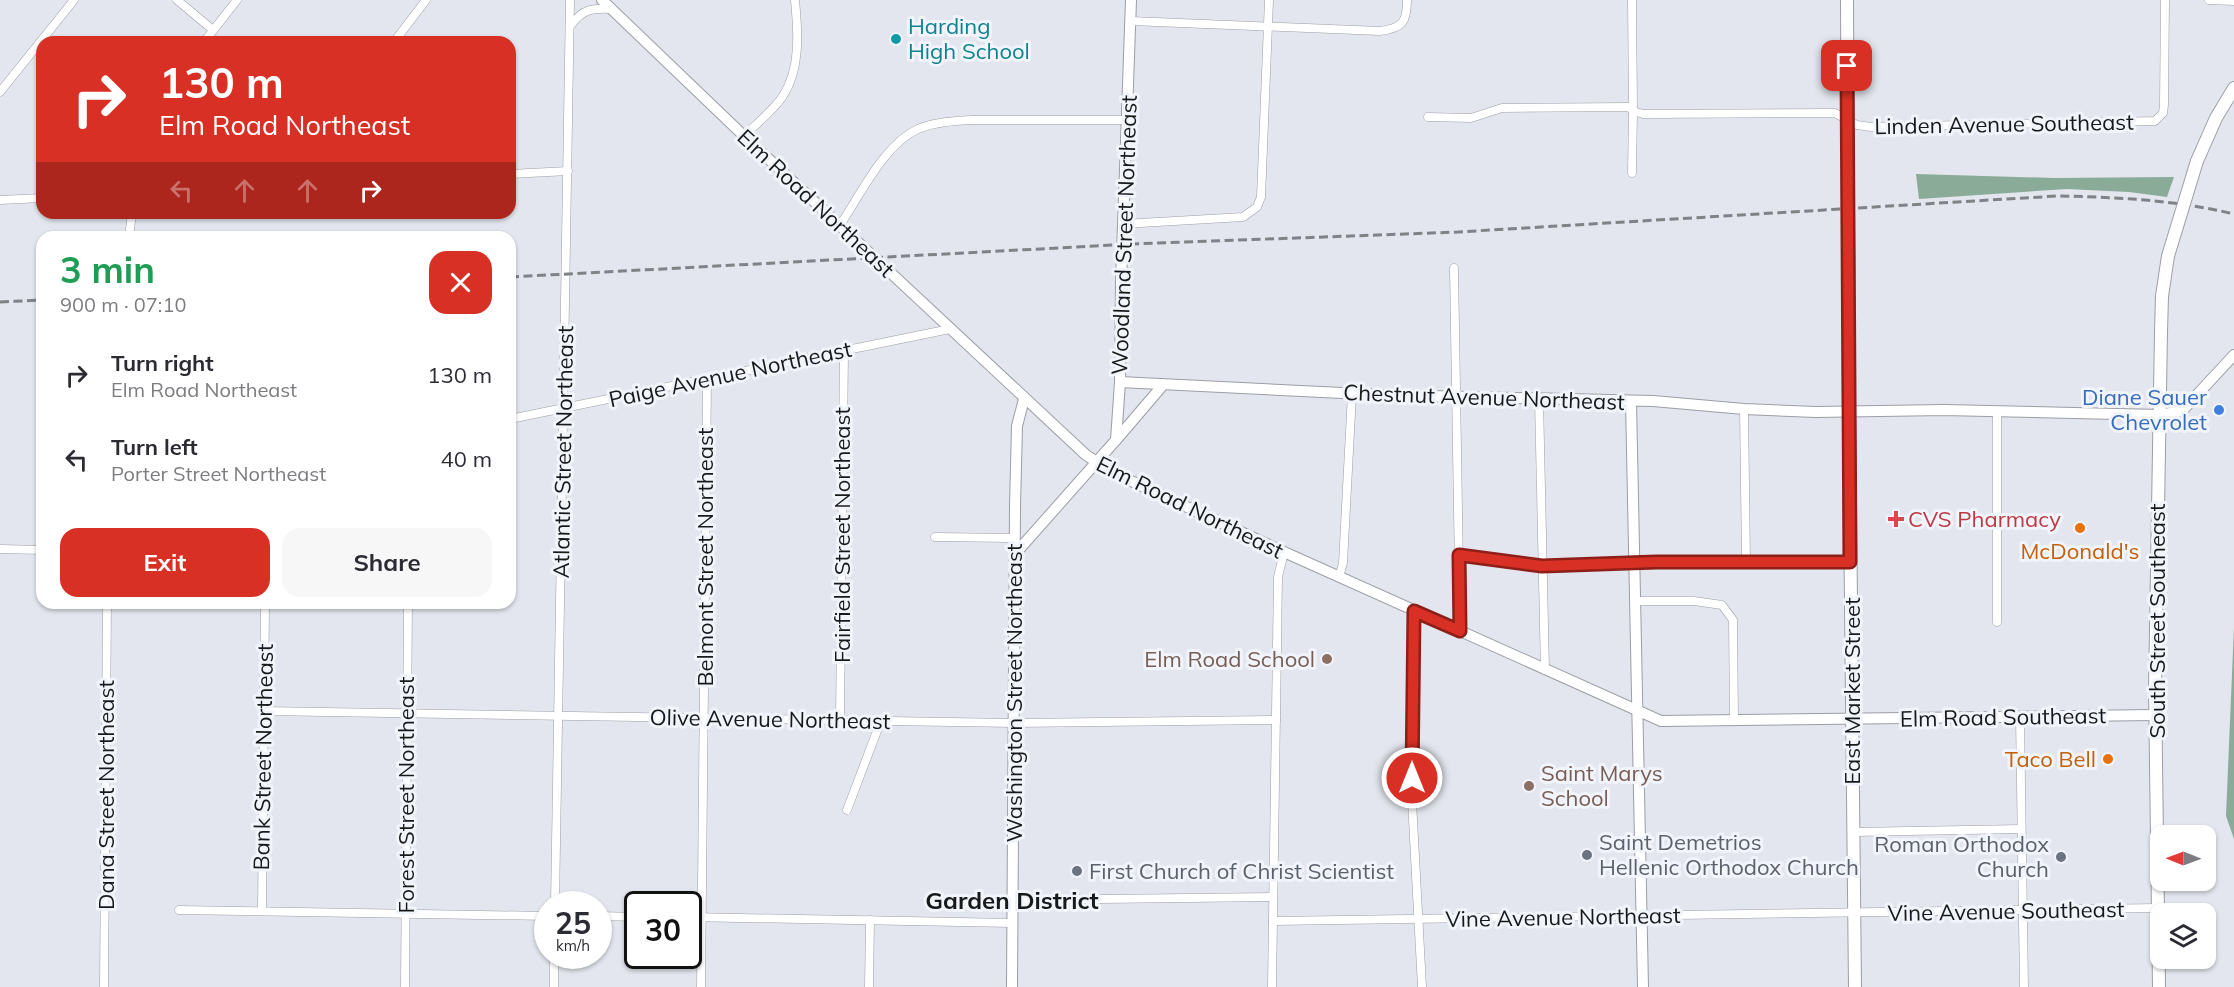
<!DOCTYPE html>
<html lang="en">
<head>
<meta charset="utf-8">
<style>
  body { margin:0; font-family:Mulish,sans-serif; background:#f7f7f7; color:#2b2b33; height:100vh; display:flex; flex-direction:column; font-size:22px; white-space:nowrap }
  * { box-sizing:border-box; margin:0 }
  p { font-size:20px; color:#7c7c81 }
  .icon { flex:none; width:33px; height:33px; fill:none; stroke:currentColor; stroke-width:2; stroke-linecap:round; stroke-linejoin:round }
  .map { position:relative; flex:1; overflow:hidden }
  .side { position:absolute; left:36px; top:231px; width:480px; height:378px; display:flex; flex-direction:column; background:#fff; border-radius:18px; box-shadow:0 2px 4px #0004 }
  .side>* { flex:none }
  .banner { position:absolute; left:36px; top:36px; width:480px; height:183px; border-radius:18px; box-shadow:0 2px 4px #0004; background:#d93025; color:#fff; overflow:hidden }
  .needle { width:39px; rotate:271deg }
  .controls { position:absolute; left:2150px; top:825px; display:grid; gap:12px }
  .controls a { display:grid; place-items:center; width:66px; height:66px; border-radius:12px; background:#fff; box-shadow:0 2px 4px #0004; font-size:30px }
  .speed { position:absolute; left:534px; top:891px; display:flex; gap:12px; font-size:30px; font-weight:700; text-align:center }
  .speed>* { display:grid; place-content:center; width:78px; height:78px; border-radius:50%; background:#fff; box-shadow:0 2px 4px #0004; line-height:1 }
  .speed small { font-size:15px; font-weight:400 }
  .speed .limit { border:3px solid #111; border-radius:9px; background:#fff; color:#111 }
  .pin { position:absolute; display:grid; place-items:center; width:51px; height:51px; color:#fff; margin:-26px; border-radius:12px; box-shadow:0 3px 9px #0006 }
  .me { position:absolute; width:66px; margin:-33px; rotate:0deg; stroke-linejoin:round; filter:drop-shadow(0 0 4px #0008) }
  .turn { display:flex; align-items:center; gap:21px; height:126px; padding:0 24px; font-size:27px }
  .turn .icon { width:78px; height:78px; stroke-width:2.5 }
  .turn b { display:block; font-size:42px; line-height:51px }
  .lanes { display:flex; align-items:center; height:57px; padding:0 24px; background:#0003; justify-content:center; gap:30px; direction:ltr }
  .lanes .off { opacity:.35 }
  .round { display:grid; place-items:center; flex:none; width:63px; height:63px; border-radius:18px; background:#f7f7f7 }
  .summary { display:flex; align-items:center; justify-content:space-between; height:102px; padding:0 24px }
  h1 { font-size:36px; font-weight:700; line-height:45px; color:#1e9e55 }
  .button { display:flex; gap:12px; margin-top:auto; padding:12px 24px }
  .button a { flex:1; height:69px; border-radius:18px; background:#d93025; color:#fff; font-size:24px; font-weight:700; line-height:69px; text-align:center }
  .button a+a { background:#f7f7f7; color:#2b2b33 }
  ul { padding:0; list-style:none }
  li { display:flex; align-items:center; gap:18px; height:84px; padding:0 24px }
  li div { flex:1 }
  li b { display:block; font-size:22px }
  li em { font-style:normal }
  .map>svg:first-child { display:block }
  .forest { fill:#89ab97 }
  .lines { fill:none; stroke-linecap:round; stroke-linejoin:round }
  .street-casing { stroke:#9b9ea5; stroke-width:9 }
  .secondary-casing { stroke:#9b9ea5; stroke-width:12 }
  .primary-casing { stroke:#9b9ea5; stroke-width:14 }
  .street { stroke:#fff; stroke-width:8 }
  .secondary { stroke:#fff; stroke-width:10 }
  .primary { stroke:#fff; stroke-width:12 }
  .rail { stroke:#808287; stroke-width:3; stroke-dasharray:9 4.5; stroke-linecap:butt }
  .primary-bridge-casing { stroke:#9b9ea5; stroke-width:14; stroke-linecap:butt }
  .primary-bridge { stroke:#fff; stroke-width:12 }
  .route-casing { stroke:#8d1f18; stroke-width:15 }
  .route { stroke:#d93025; stroke-width:10 }
  .culture-dot { fill:#0f9aa8; stroke:#f1f4fb; stroke-width:2 }
  .shop-dot { fill:#3f7fe0; stroke:#f1f4fb; stroke-width:2 }
  .health-dot { fill:#e0444e; stroke:#f1f4fb; stroke-width:2 }
  .food-dot { fill:#e8710a; stroke:#f1f4fb; stroke-width:2 }
  .education-dot { fill:#8d6e63; stroke:#f1f4fb; stroke-width:2 }
  .worship-dot { fill:#6b7280; stroke:#f1f4fb; stroke-width:2 }
  .labels { text-anchor:middle; dominant-baseline:central; stroke-width:6; stroke-linejoin:round; paint-order:stroke }
  .culture-label { font-size:22px; fill:#0d838f; stroke:#f1f4fb; text-anchor:start }
  .street-label { font-size:22px; fill:#18191b; stroke:#f1f4fb }
  .shop-label { font-size:22px; fill:#366cbe; stroke:#f1f4fb; text-anchor:end }
  .health-label { font-size:22px; fill:#be3a42; stroke:#f1f4fb; text-anchor:start }
  .food-label { font-size:22px; fill:#c56008; stroke:#f1f4fb }
  .education-label { font-size:22px; fill:#785e54; stroke:#f1f4fb; text-anchor:end }
  .worship-label { font-size:22px; fill:#5b616d; stroke:#f1f4fb; text-anchor:start }
  .neighbourhood-label { font-size:24px; font-weight:bold; fill:#18191b; stroke:#f1f4fb }
</style>
</head>
<body>
<div class="map">
<svg width="2234" height="987" viewBox="0 0 2234 987">
  <rect width="100%" height="100%" fill="#e3e6ee"/>
  <g class="forest">
    <path d="M1916,174L2054,178L2174,177L2167,197L2129,192L2067,189L1919,199Z"/>
    <path d="M2234,627V839L2226,816Z"/>
  </g>
  <g class="lines">
    <defs>
      <g id="street">
        <path d="M177,0L213,30"/>
        <path d="M1632,0L1633,111L1643,114L1835,113L1857,125L1871,127L2155,121L2163,113L2164,105L2165,0"/>
        <path d="M2209,0L2234,1"/>
        <path d="M1131,21L1380,31C1403,28 1407,22 1407,0"/>
        <path d="M571,25C583,9 592,8 611,9"/>
        <path d="M204,42L237,0"/>
        <path d="M394,42L426,0"/>
        <path d="M0,92L74,0"/>
        <path d="M1428,117L1471,118L1502,108L1629,107L1633,111L1632,173"/>
        <path d="M744,136C757,123 773,111 783,96C801,68 798,31 795,0"/>
        <path d="M510,174L568,171"/>
        <path d="M0,200L42,198"/>
        <path d="M1123,224L1243,217L1257,207L1261,197L1269,0"/>
        <path d="M840,225C860,196 884,144 918,129C935,122 954,121 972,120H1127"/>
        <path d="M129,237L132,213"/>
        <path d="M1454,268L1460,631"/>
        <path d="M1539,400L1545,670"/>
        <path d="M1744,409L1746,562"/>
        <path d="M1997,412V622"/>
        <path d="M510,419L950,329"/>
        <path d="M935,537L1015,538"/>
        <path d="M0,549L42,550"/>
        <path d="M1459,555L1542,566L1656,562H1850"/>
        <path d="M1339,577L1343,563L1352,394"/>
        <path d="M1635,601H1694L1722,605L1733,620L1734,721"/>
        <path d="M1414,611L1412,801L1422,987"/>
        <path d="M264,711L1014,723L1276,720"/>
        <path d="M2020,717L2024,987"/>
        <path d="M840,720L844,351"/>
        <path d="M847,810L877,731V721"/>
        <path d="M1853,832L2021,829"/>
        <path d="M1013,900L1273,897"/>
        <path d="M555,904L570,0"/>
        <path d="M179,910L548,916"/>
        <path d="M262,910L265,603"/>
        <path d="M598,916L638,917"/>
        <path d="M688,917L1012,923"/>
        <path d="M1273,921L2158,908"/>
        <path d="M104,987L107,603"/>
        <path d="M405,987L408,603"/>
        <path d="M554,987V956"/>
        <path d="M701,987L707,379"/>
        <path d="M869,987L870,920"/>
        <path d="M1272,987L1278,577L1284,552"/>
      </g>
      <g id="secondary">
        <path d="M602,0L744,136L1086,455L1114,473L1284,552L1661,721L2155,715"/>
        <path d="M1120,382L1384,395L1653,401L1744,409L1816,412L1944,410L2159,415L2182,411L2234,355"/>
        <path d="M1631,401L1643,987"/>
        <path d="M1116,440L1163,385"/>
        <path d="M1015,554L1116,440L1120,382L1121,282L1131,0"/>
        <path d="M1012,987L1015,506L1017,426L1024,399"/>
      </g>
      <g id="primary">
        <path d="M1847,0L1849,411L1855,987"/>
        <path d="M2197,161L2216,118L2234,88"/>
        <path d="M2159,987L2155,689L2161,332L2162,296L2168,256"/>
      </g>
    </defs>
    <use href="#street" class="street-casing"/>
    <use href="#secondary" class="secondary-casing"/>
    <use href="#primary" class="primary-casing"/>
    <use href="#street" class="street"/>
    <use href="#secondary" class="secondary"/>
    <use href="#primary" class="primary"/>
    <g class="rail">
      <path d="M510,277L1133,244L1458,232L2057,196C2116,197 2176,200 2234,214"/>
      <path d="M0,302L42,300"/>
    </g>
    <defs>
      <path id="primary-bridge" d="M2168,256L2197,161"/>
    </defs>
    <use href="#primary-bridge" class="primary-bridge-casing"/>
    <use href="#primary-bridge" class="primary-bridge"/>
  </g>
  <g class="lines">
    <defs>
      <path id="route" d="M1412,778L1414,611L1460,631L1459,555L1542,566L1656,562H1850L1847,66"/>
    </defs>
    <use href="#route" class="route-casing"/>
    <use href="#route" class="route"/>
  </g>
  <circle class="culture-dot" cx="896" cy="39" r="6"/>
  <circle class="shop-dot" cx="2219" cy="410" r="6"/>
  <path class="health-dot" d="M1893 510h6v6h6v6h-6v6h-6v-6h-6v-6h6z"/>
  <g class="food-dot">
    <circle cx="2080" cy="528" r="6"/>
    <circle cx="2108" cy="759" r="6"/>
  </g>
  <g class="education-dot">
    <circle cx="1327" cy="659" r="6"/>
    <circle cx="1529" cy="786" r="6"/>
  </g>
  <g class="worship-dot">
    <circle cx="1587" cy="855" r="6"/>
    <circle cx="2061" cy="857" r="6"/>
    <circle cx="1077" cy="871" r="6"/>
  </g>
  <g class="labels">
    <g class="culture-label">
      <text x="908" y="26">Harding<tspan x="908" dy="25">High School</tspan></text>
    </g>
    <g class="street-label">
      <text transform="translate(2004 124) rotate(-1)">Linden Avenue Southeast</text>
      <text transform="translate(816 203) rotate(43)">Elm Road Northeast</text>
      <text transform="translate(1124 235) rotate(-88)">Woodland Street Northeast</text>
      <text transform="translate(730 374) rotate(-12)">Paige Avenue Northeast</text>
      <text transform="translate(1484 397) rotate(2)">Chestnut Avenue Northeast</text>
      <text transform="translate(563 452) rotate(-89)">Atlantic Street Northeast</text>
      <text transform="translate(1190 507) rotate(26)">Elm Road Northeast</text>
      <text transform="translate(842 535) rotate(-90)">Fairfield Street Northeast</text>
      <text transform="translate(705 557) rotate(-90)">Belmont Street Northeast</text>
      <text transform="translate(2157 621) rotate(-90)">South Street Southeast</text>
      <text transform="translate(1852 691) rotate(-90)">East Market Street</text>
      <text transform="translate(1014 693) rotate(-90)">Washington Street Northeast</text>
      <text transform="translate(2003 717) rotate(-1)">Elm Road Southeast</text>
      <text transform="translate(770 719) rotate(1)">Olive Avenue Northeast</text>
      <text transform="translate(263 757) rotate(-89)">Bank Street Northeast</text>
      <text transform="translate(106 795) rotate(-90)">Dana Street Northeast</text>
      <text transform="translate(406 795) rotate(-90)">Forest Street Northeast</text>
      <text transform="translate(2006 911) rotate(-1)">Vine Avenue Southeast</text>
      <text transform="translate(1563 917) rotate(-1)">Vine Avenue Northeast</text>
    </g>
    <g class="shop-label">
      <text x="2207" y="397">Diane Sauer<tspan x="2207" dy="25">Chevrolet</tspan></text>
    </g>
    <g class="health-label">
      <text x="1908" y="519">CVS Pharmacy</text>
    </g>
    <g class="food-label">
      <text x="2080" y="551">McDonald's</text>
      <text x="2096" y="759" text-anchor="end">Taco Bell</text>
    </g>
    <g class="education-label">
      <text x="1315" y="659">Elm Road School</text>
      <text x="1541" y="773" text-anchor="start">Saint Marys<tspan x="1541" dy="25">School</tspan></text>
    </g>
    <g class="worship-label">
      <text x="1599" y="842">Saint Demetrios<tspan x="1599" dy="25">Hellenic Orthodox Church</tspan></text>
      <text x="2049" y="844" text-anchor="end">Roman Orthodox<tspan x="2049" dy="25">Church</tspan></text>
      <text x="1089" y="871">First Church of Christ Scientist</text>
    </g>
    <g class="neighbourhood-label">
      <text x="1012" y="900">Garden District</text>
    </g>
  </g>
</svg>
<div class="controls">
<a><svg class="needle" viewBox="-14 -14 28 28"><path d="M0-13l5 13h-10z" fill="#e53935"/><path d="M0 13l5-13h-10z" fill="#7c7c81"/></svg></a>
<a><svg class="icon" aria-label="layers" viewBox="0 0 24 24"><path d="M12 4l9 5-9 5-9-5zM3 14l9 5 9-5"/></svg></a>
</div>
<div class="speed"><div>25<small>km/h</small></div><div class="limit">30</div></div>
<div class="pin" style="left:1847px;top:66px;background:#d93025"><svg class="icon" aria-label="arrive" viewBox="0 0 24 24"><path d="M6 21V4h12l-3 4 3 4H6"/></svg></div>
<svg class="me" style="left:1412px;top:778px" viewBox="-20 -20 40 40"><circle r="17" fill="#d93025" stroke="#fff" stroke-width="3"/><path d="M0-11L8 9 0 5-8 9z" fill="#fff"/></svg>
<div class="banner">
<div class="turn"><svg class="icon" aria-label="right" viewBox="0 0 24 24"><path d="M7 20v-9h11M14 6l5 5-5 5"/></svg><div><b>130 m</b>Elm Road Northeast</div></div>
<div class="lanes"><svg class="icon off" aria-label="left" viewBox="0 0 24 24"><path d="M17 20v-9H6M10 6l-5 5 5 5"/></svg><svg class="icon off" aria-label="ahead" viewBox="0 0 24 24"><path d="M12 20V5M6 11l6-6 6 6"/></svg><svg class="icon off" aria-label="ahead" viewBox="0 0 24 24"><path d="M12 20V5M6 11l6-6 6 6"/></svg><svg class="icon" aria-label="right" viewBox="0 0 24 24"><path d="M7 20v-9h11M14 6l5 5-5 5"/></svg></div>
</div>
<section class="side">
<div class="summary"><div><h1>3 min</h1><p>900 m · 07:10</p></div><a class="round" style="background:#d93025;color:#fff"><svg class="icon" aria-label="close" viewBox="0 0 24 24"><path d="M6 6l12 12M18 6L6 18"/></svg></a></div>
<ul>
<li><svg class="icon" aria-label="right" viewBox="0 0 24 24"><path d="M7 20v-9h11M14 6l5 5-5 5"/></svg><div><b>Turn right</b><p>Elm Road Northeast</p></div><em>130 m</em></li>
<li><svg class="icon" aria-label="left" viewBox="0 0 24 24"><path d="M17 20v-9H6M10 6l-5 5 5 5"/></svg><div><b>Turn left</b><p>Porter Street Northeast</p></div><em>40 m</em></li>
</ul>
<div class="button"><a>Exit</a><a>Share</a></div>
</section>
</div>
</body>
</html>
